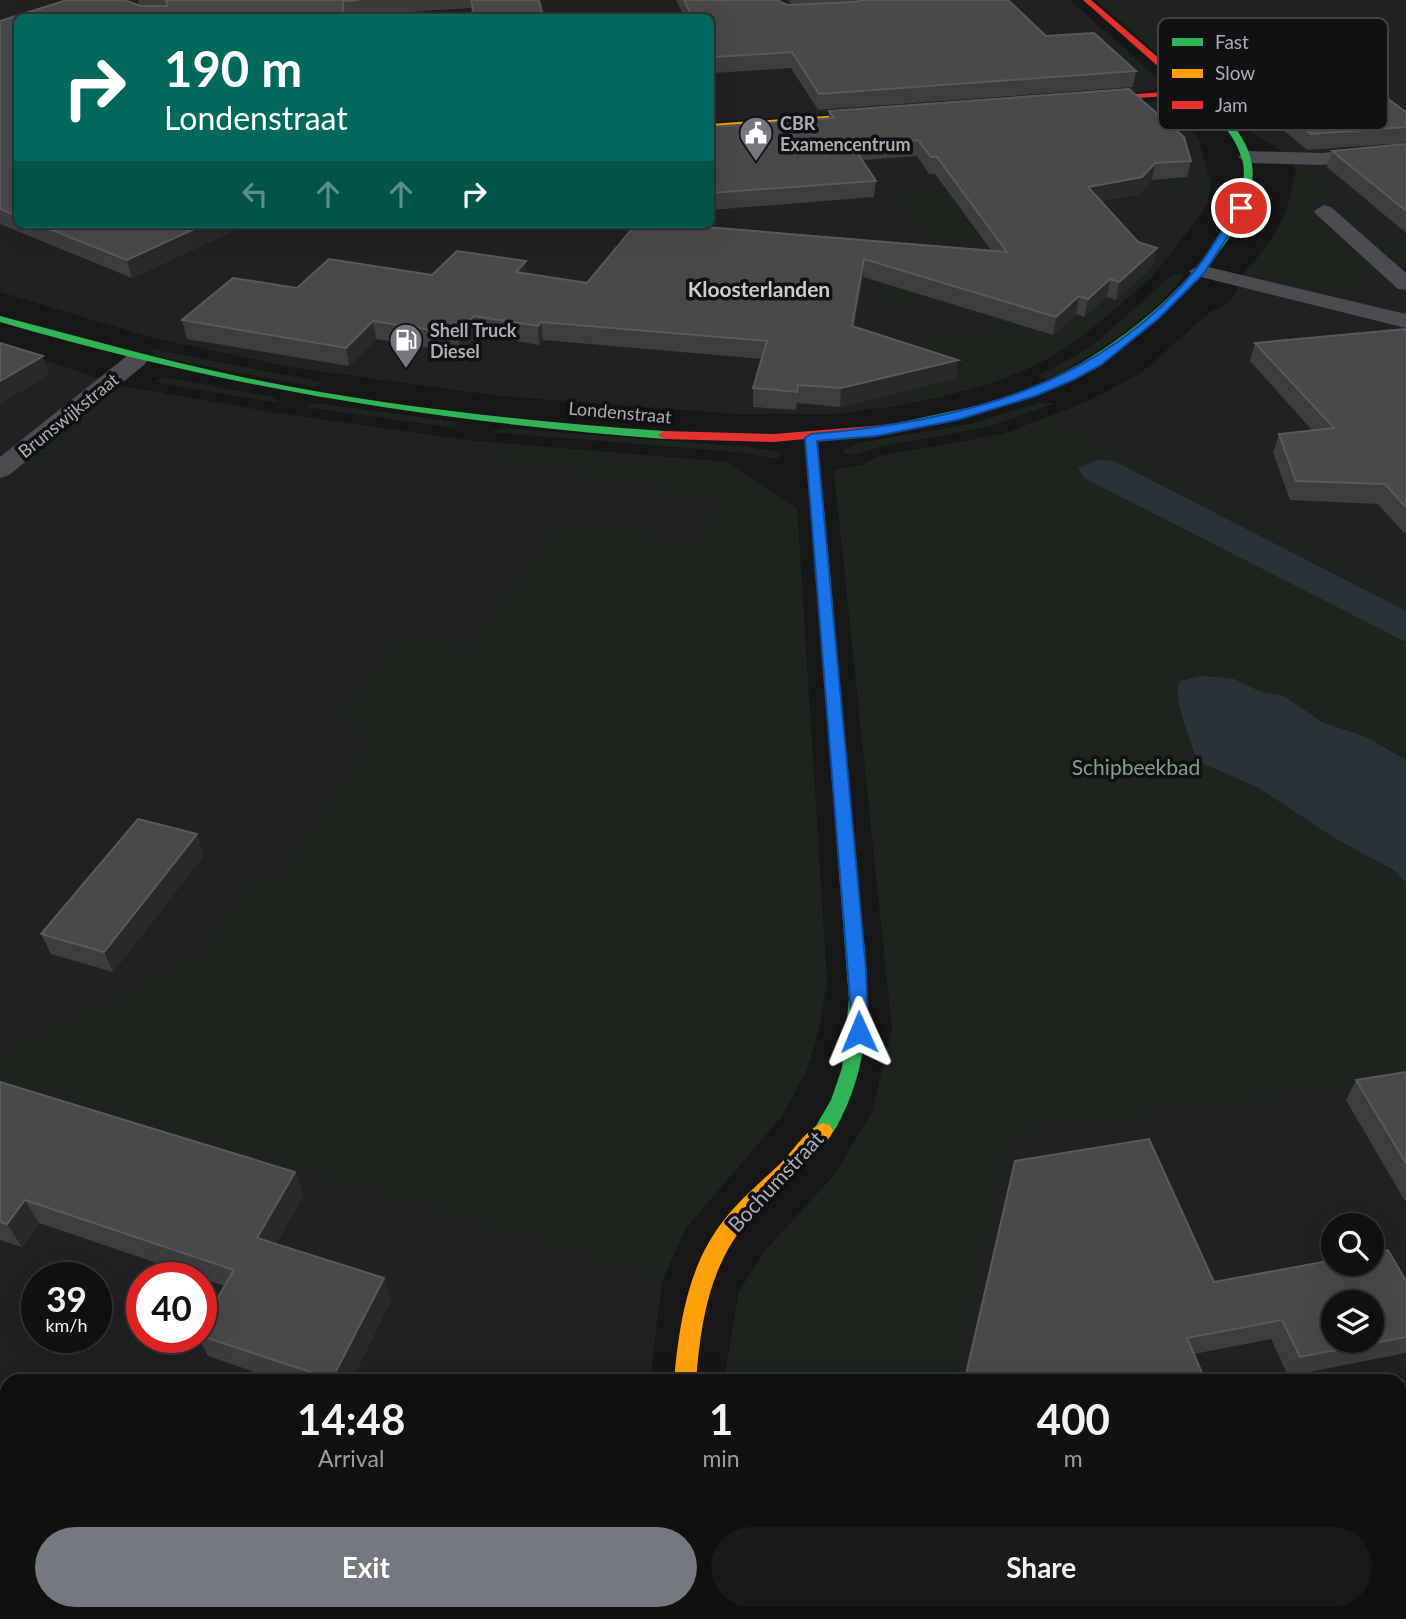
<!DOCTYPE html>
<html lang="en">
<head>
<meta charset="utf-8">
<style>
  body { margin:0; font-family:Lato,sans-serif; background:#1a1a1a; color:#f1f3f6; height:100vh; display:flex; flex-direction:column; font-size:26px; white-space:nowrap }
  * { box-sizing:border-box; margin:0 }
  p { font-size:23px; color:#9c9d9f }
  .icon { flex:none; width:38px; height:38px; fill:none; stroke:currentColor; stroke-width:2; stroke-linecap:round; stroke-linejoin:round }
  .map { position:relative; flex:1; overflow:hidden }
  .drawer { position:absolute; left:0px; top:1374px; width:1407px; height:247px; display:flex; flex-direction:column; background:#111; border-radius:21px 21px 0 0; box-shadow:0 7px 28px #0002,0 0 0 2px #303131 }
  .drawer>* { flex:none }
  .guide { position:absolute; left:14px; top:14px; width:700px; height:214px; border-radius:10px; box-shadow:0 7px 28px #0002,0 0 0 2px #303131; background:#00695c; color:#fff; overflow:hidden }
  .tools { position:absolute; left:1321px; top:1213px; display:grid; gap:14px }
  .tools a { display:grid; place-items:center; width:63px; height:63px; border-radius:50%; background:#111; box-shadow:0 7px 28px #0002,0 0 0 2px #303131; font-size:35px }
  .speed { position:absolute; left:21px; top:1262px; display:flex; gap:14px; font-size:35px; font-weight:700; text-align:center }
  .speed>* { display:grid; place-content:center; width:91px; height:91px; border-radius:50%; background:#111; box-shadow:0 7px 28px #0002,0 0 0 2px #303131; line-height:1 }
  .speed small { font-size:18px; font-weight:400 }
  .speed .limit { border:10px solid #d22; background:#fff; color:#111 }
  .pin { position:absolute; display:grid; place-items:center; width:60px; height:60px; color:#fff; margin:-30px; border:4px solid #fff; border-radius:50%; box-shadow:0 2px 7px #0007 }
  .me { position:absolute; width:77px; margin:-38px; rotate:359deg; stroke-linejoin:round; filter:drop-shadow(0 0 5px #0008) }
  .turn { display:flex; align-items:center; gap:24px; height:147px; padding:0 35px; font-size:32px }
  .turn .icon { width:91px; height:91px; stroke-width:2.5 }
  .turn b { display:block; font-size:49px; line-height:60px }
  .lanes { display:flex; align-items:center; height:66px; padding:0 35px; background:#0003; justify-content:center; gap:35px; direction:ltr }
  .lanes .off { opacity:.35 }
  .eta { display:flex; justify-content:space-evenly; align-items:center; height:119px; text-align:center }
  .eta b { font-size:42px; font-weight:700; line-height:49px }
  .primary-button { display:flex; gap:14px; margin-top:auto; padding:14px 35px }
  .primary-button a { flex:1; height:80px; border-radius:42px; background:#757880; color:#fff; font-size:28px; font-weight:700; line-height:80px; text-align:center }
  .primary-button a+a { background:#1a1a1a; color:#f1f3f6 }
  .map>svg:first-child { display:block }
  .built { fill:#212123; fill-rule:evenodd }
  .green { fill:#1d241e }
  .water { fill:#2a3239 }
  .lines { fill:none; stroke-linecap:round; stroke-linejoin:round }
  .street { fill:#4b4c50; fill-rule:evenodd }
  .fast { fill:#30b455; fill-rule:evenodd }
  .slow { fill:#ff9f0a; fill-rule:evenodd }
  .jam { fill:#e5322d; fill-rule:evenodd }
  .wall { fill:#3d3d3f }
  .shaded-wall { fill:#29292a }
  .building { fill:#49494c; stroke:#58595d; stroke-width:2; fill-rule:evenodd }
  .route { fill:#1a73e8; stroke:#114b97; stroke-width:2 }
  .labels { text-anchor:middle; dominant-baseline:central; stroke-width:7; stroke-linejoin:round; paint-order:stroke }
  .far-poi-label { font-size:18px; font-weight:bold; fill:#a8adb8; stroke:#111113; text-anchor:start }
  .far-street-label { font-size:18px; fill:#a8adb8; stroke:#111113 }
  .far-quarter-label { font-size:21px; font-weight:bold; fill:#c9ccd4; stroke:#111113 }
  .park-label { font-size:21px; fill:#7fa381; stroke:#111113 }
  .street-label { font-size:21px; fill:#a8adb8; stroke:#111113 }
  .key { fill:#111113; stroke:#3e4045; stroke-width:2 }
  .key-label { font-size:19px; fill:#a8adb8 }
</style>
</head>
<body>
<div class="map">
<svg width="1406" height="1619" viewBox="0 0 1406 1619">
  <rect width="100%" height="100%" fill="#171717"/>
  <g class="built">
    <path d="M0,0H80L18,18V224H710L711,132L1159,101H1163L1199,140L1211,184L1208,203L1202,213L1153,276L1087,333L1050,357L988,383L939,398L837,414H736L500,396L295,368L149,337L0,292Z"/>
    <path d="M126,0H1070L1159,80L1160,85L1151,91L711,122L710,18H184Z"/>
    <path d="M1096,0H1406V1619H699V1614H1400V1381H724L739,1292L763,1253L835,1174L872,1112L892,1028L834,470L862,465L880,456L1003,434L1088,401L1141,373L1211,311L1227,304L1235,295L1245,270L1261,255L1280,225L1293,195L1296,169L1283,152L1235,122ZM1334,1225H1372V1264H1334ZM1334,1302H1372V1340H1334Z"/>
    <path d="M0,345L125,387L284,414L466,440L728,462L797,508L827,982L819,1030L806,1072L782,1116L686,1228L662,1281L650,1381H7V1614H618V1619H0ZM37,1278H96V1337H37ZM142,1278H201V1337H142Z"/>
  </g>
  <g class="green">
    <path d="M1096,0H1111L1190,67L1174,68Z"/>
    <path d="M1123,47L1159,80L1160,85L1154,89L1108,48Z"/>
    <path d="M1375,160L1385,167L1313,174L1351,201L1304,207L1368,264L1372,273C1364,280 1355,289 1344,291C1315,297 1272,281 1245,270C1278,239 1289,212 1296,169Z"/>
    <path d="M1201,175L1210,176C1211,189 1209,201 1202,213L1198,212L1204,205L1193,194L1185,192L1178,197L1164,183L1176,179L1196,182Z"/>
    <path d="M1155,183L1173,204L1155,200L1114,203L1109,197L1131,196L1144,192L1139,184Z"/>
    <path d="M945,187L996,257C968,280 930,328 890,312L886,307L891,255L940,258L895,191Z"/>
    <path d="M1360,207L1384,229L1354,226L1339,210Z"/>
    <path d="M1392,234L1406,247V265L1397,263L1374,242Z"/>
    <path d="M1144,273L1153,276C1120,304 1089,334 1052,356C1000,387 937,398 879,409L872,399L954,378L898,359L931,331H937L942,338L984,334L1004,320L1053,335L1076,314L1084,317L1107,297L1116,299Z"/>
    <path d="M1174,273L1184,276C1148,321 1097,353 1047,380L1038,376L1092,346Z"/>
    <path d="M151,349L323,382L315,387L154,356Z"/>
    <path d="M162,377L275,397L279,403L155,382Z"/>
    <path d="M125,387L166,393L100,407L0,494V481L107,392L118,394Z"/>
    <path d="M317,403L454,422L456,428L304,407Z"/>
    <path d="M1038,403H1056L988,427L879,447L851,456L842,451L858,443L970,424Z"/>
    <path d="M1049,416L1406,594V1081L1010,1136L955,1381H724L739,1292L763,1253L835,1174L872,1112L892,1028L834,470L862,465L880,456L1003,434Z"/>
    <path d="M502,428L750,447L781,453L779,459L736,452L490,432Z"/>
    <path d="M481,442L728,462L797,508L827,982L819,1030L806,1072L782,1116L686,1228L662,1281L0,1082V1049L114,997L203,949L252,871L274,879L371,735L332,723L401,632L468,646L562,516L693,540L718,502L470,455Z"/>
    <path d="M755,1614H835L834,1619H746Z"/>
  </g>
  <g class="water">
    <path d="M1098,460L1114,461L1406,611V642L1084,478L1078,468Z"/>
    <path d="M1204,676L1234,679L1261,692L1284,696L1323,723L1364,736L1406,760V883L1394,870L1336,839L1259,788L1197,761C1192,741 1171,697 1180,681Z"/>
  </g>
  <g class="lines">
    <g class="street">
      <path d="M1406,145V157L1322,165L1247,163L1238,157L1247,151L1322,153Z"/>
      <path d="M1324,205L1331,207L1406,273V290L1398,289L1317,215L1314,211Z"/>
      <path d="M1200,265L1406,314V328L1193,275L1189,271Z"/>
      <path d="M136,353L144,355L148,360L144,365L9,475L0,478V457L128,355Z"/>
      <path d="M1406,1410V1458L1400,1459V1411Z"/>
      <path d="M633,1614H684L685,1619H633Z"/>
    </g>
    <g class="fast">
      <path d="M1169,72H1175C1202,96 1247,126 1252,165C1263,238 1132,347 1074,377C1030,398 985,413 938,423C920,427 897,434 880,431V427C932,414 984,408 1034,387C1110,354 1198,287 1234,210C1241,194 1247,176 1242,159C1232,123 1195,99 1169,76Z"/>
      <path d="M0,316C81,337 160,360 242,377C381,406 523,421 664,431L670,435L664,439C434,421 222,387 0,322Z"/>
      <path d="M822,559L829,563L867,999C866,1041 861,1078 842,1116C836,1128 831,1142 816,1137L813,1131L831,1100L842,1068L849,999L815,563Z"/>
    </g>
    <g class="slow">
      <path d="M884,112L885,114L881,117L710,130V124Z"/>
      <path d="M811,433L817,437L829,563L822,567L815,563L805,437Z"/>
      <path d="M823,1123L830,1125L833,1131L830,1137C807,1165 780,1187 755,1213C710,1260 701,1319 696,1381H674C679,1324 688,1265 724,1220C741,1198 762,1181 781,1163C793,1151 807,1128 823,1123Z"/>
    </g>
    <g class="jam">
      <path d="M1083,0H1091L1175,72V76H1169Z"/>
      <path d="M1190,90L1193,94L1084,102L1080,100L1084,98Z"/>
      <path d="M884,425L890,429L888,431L774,442L664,439L658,435L664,431L774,434Z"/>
    </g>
  </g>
  <g class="wall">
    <path d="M67,0H124L142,6L139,5L138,0H539L543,18H473L471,8L345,16V18H18V224H248L132,278L0,224V21Z"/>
    <path d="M676,0H779L780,2L788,5H792L788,0H857L855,1L1046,36L1136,71L1133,87L818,110L791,68L714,73L710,66V18H685Z"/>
    <path d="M1210,51L1406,127V143L1307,150L1206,66Z"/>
    <path d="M829,111L1191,161L1187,177L1152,180L1139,194L1101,201L1153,265L1116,300L1107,297L1084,317L1076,314L1053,335L863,277L854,326L956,378L840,407L797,403L796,410L753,407V388L762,359L543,340L539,345L477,334L460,353L376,339L349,366L187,339L182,320L297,288L432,275L527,273L587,283L636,224L991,250L935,174H929L917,156L863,160L876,181L874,197L710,210V127L829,118Z"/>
    <path d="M1406,144V233L1327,167L1332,151Z"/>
    <path d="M530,224H625L623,229Z"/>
    <path d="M1406,329V535L1378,504L1290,500L1273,453L1279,434L1312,430L1250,361L1255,343Z"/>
    <path d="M204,855L113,972L51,954L41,934Z"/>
    <path d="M1406,1072V1203L1346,1100L1356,1080Z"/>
    <path d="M0,1082L295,1172L303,1196L276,1244L391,1300L351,1381H281L208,1356L198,1337H201L225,1286L39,1223L22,1247L0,1240Z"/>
    <path d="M1015,1161L1214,1282L1406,1281V1353L1288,1376L1271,1339L1194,1354L1202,1373L1197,1381H963Z"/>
    <path d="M1319,1614H1400L1406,1619H1322Z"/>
  </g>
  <g class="shaded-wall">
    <path d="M1155,163L1152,180L1139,194L1085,204L1088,187Z"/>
    <path d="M205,224H248L132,278L127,260Z"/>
    <path d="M1157,248L1153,265L1116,300L1119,282Z"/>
    <path d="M864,259L863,277L850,344L852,326Z"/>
    <path d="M526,261L527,278L516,272Z"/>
    <path d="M1110,279L1107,297L1084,317L1088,299Z"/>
    <path d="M1079,296L1076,314L1053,335L1056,317Z"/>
    <path d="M474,316L477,334L460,353L458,334Z"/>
    <path d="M373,321L376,339L349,366L346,348Z"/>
    <path d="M541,322L543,340L539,345L538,326Z"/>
    <path d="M43,356L49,375L0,404V381Z"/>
    <path d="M958,360L956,378L840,407L841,388Z"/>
    <path d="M197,834L204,855L113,972L104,952Z"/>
    <path d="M295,1172L303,1196L267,1261L257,1238Z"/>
    <path d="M25,1200L39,1223L22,1247L7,1224Z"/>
    <path d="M384,1278L391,1300L351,1381H333L332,1379Z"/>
  </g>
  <g class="building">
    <path d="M67,0H124L141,6H167V1L165,0H359L343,1V18H18V216L0,209V21Z"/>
    <path d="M471,0H539L543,17L475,18Z"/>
    <path d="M684,0H779L780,2L788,5L856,2L860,0H1008L1046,36L1094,33L1136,71L819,94L792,52L715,57L710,50V18H693Z"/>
    <path d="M1313,44L1406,112V127L1311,134L1210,51Z"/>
    <path d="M1129,89L1184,137L1191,161L1155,163L1142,177L1088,187L1138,242L1157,248L1119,282L1110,279L1088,299L1079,296L1056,317L864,259L852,326L958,360L841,388L798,385L797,392L753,388L767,341L541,322L538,326L474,316L458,334L373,321L346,348L182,320L233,278L297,288L329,259L432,275L457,251L526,261L516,272L587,283L636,224H669L1007,252L937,157H931L918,140L852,145L876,181L710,193V127L834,118L829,111Z"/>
    <path d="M1406,144V211L1332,151Z"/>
    <path d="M37,224H205L127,260Z"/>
    <path d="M1406,329V507L1385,484L1296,481L1279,434L1334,428L1255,343Z"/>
    <path d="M0,343L43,356L0,381Z"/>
    <path d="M138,819L197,834L104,952L41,934Z"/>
    <path d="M1406,1072V1163L1356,1080Z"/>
    <path d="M0,1082L295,1172L257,1238L384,1278L332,1379L201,1336V1326L234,1270L25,1200L7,1224L0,1222Z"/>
    <path d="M1149,1139L1214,1282L1334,1260V1264H1372V1253L1388,1250L1406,1281V1337L1300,1357L1282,1320L1187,1338L1202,1373L1158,1381H967L966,1375L1015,1161ZM1334,1302H1372V1340H1334Z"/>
    <path d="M1406,1523V1619H1327L1344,1615V1614H1400V1524Z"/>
    <path d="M913,1614H1283L1286,1619H886Z"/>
  </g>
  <path class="route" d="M1238,206L1246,208L1204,273L1159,318L1101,365L1073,380L1035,396L957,420L876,436L817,441L866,969L868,1032L866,1037H853L805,438L811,434C957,422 1100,388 1197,268C1212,249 1224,226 1238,206Z"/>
  <defs>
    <symbol id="civic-pin" viewBox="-11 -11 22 30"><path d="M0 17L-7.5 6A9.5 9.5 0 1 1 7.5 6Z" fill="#757880" stroke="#111113"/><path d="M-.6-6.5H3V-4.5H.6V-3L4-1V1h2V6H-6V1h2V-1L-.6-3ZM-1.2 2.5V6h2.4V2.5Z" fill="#fff"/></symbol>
    <symbol id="fuel-pin" viewBox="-11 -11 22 30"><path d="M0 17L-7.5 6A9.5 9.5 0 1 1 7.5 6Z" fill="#757880" stroke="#111113"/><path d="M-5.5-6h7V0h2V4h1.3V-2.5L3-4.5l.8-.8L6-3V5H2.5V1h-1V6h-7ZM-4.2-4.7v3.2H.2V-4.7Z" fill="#fff"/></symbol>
  </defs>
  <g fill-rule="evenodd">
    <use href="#civic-pin" x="737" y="114" width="38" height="52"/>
    <use href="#fuel-pin" x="387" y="321" width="38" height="52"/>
  </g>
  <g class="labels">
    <g class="far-poi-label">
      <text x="780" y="123">CBR<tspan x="780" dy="21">Examencentrum</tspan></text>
      <text x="430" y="330">Shell Truck<tspan x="430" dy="21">Diesel</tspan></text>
    </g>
    <g class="far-street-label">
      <text transform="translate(620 412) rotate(5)">Londenstraat</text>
      <text transform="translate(68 415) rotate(-39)">Brunswijkstraat</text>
    </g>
    <g class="far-quarter-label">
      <text x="759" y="288">Kloosterlanden</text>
    </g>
    <g class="park-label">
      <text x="1136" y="766">Schipbeekbad</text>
    </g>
    <g class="street-label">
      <text transform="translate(775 1181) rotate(-47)">Bochumstraat</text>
    </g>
  </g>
  <rect x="1158" y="18" width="230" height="112" rx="10" class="key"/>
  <rect x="1172" y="38" width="31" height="8" fill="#30b455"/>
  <rect x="1172" y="69" width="31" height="9" fill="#ff9f0a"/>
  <rect x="1172" y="101" width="31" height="8" fill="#e5322d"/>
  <g class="key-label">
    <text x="1215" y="49">Fast</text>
    <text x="1215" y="80">Slow</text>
    <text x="1215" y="112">Jam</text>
  </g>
</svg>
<div class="tools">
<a><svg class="icon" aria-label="search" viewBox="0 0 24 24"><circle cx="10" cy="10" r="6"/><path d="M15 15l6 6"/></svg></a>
<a><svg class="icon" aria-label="layers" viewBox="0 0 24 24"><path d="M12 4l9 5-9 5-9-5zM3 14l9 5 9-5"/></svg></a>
</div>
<div class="speed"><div>39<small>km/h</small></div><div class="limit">40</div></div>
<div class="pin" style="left:1241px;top:208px;background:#d93025"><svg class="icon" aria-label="arrive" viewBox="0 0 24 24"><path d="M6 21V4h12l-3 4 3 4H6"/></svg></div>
<svg class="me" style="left:859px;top:1032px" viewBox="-20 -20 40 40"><path d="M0-17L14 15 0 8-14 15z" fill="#1a73e8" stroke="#fff" stroke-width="4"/></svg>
<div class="guide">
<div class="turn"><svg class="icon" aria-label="right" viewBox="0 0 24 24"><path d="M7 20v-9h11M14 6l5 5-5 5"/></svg><div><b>190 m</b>Londenstraat</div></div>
<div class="lanes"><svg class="icon off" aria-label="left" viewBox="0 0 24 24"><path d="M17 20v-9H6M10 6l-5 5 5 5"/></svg><svg class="icon off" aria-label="ahead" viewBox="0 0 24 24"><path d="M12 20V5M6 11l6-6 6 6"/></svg><svg class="icon off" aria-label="ahead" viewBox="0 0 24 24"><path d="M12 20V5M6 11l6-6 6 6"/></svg><svg class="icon" aria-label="right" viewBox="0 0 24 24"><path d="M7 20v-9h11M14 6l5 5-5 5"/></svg></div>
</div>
<section class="drawer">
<div class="eta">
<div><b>14:48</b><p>Arrival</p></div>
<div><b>1</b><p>min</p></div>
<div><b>400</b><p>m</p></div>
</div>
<div class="primary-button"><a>Exit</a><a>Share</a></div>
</section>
</div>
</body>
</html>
